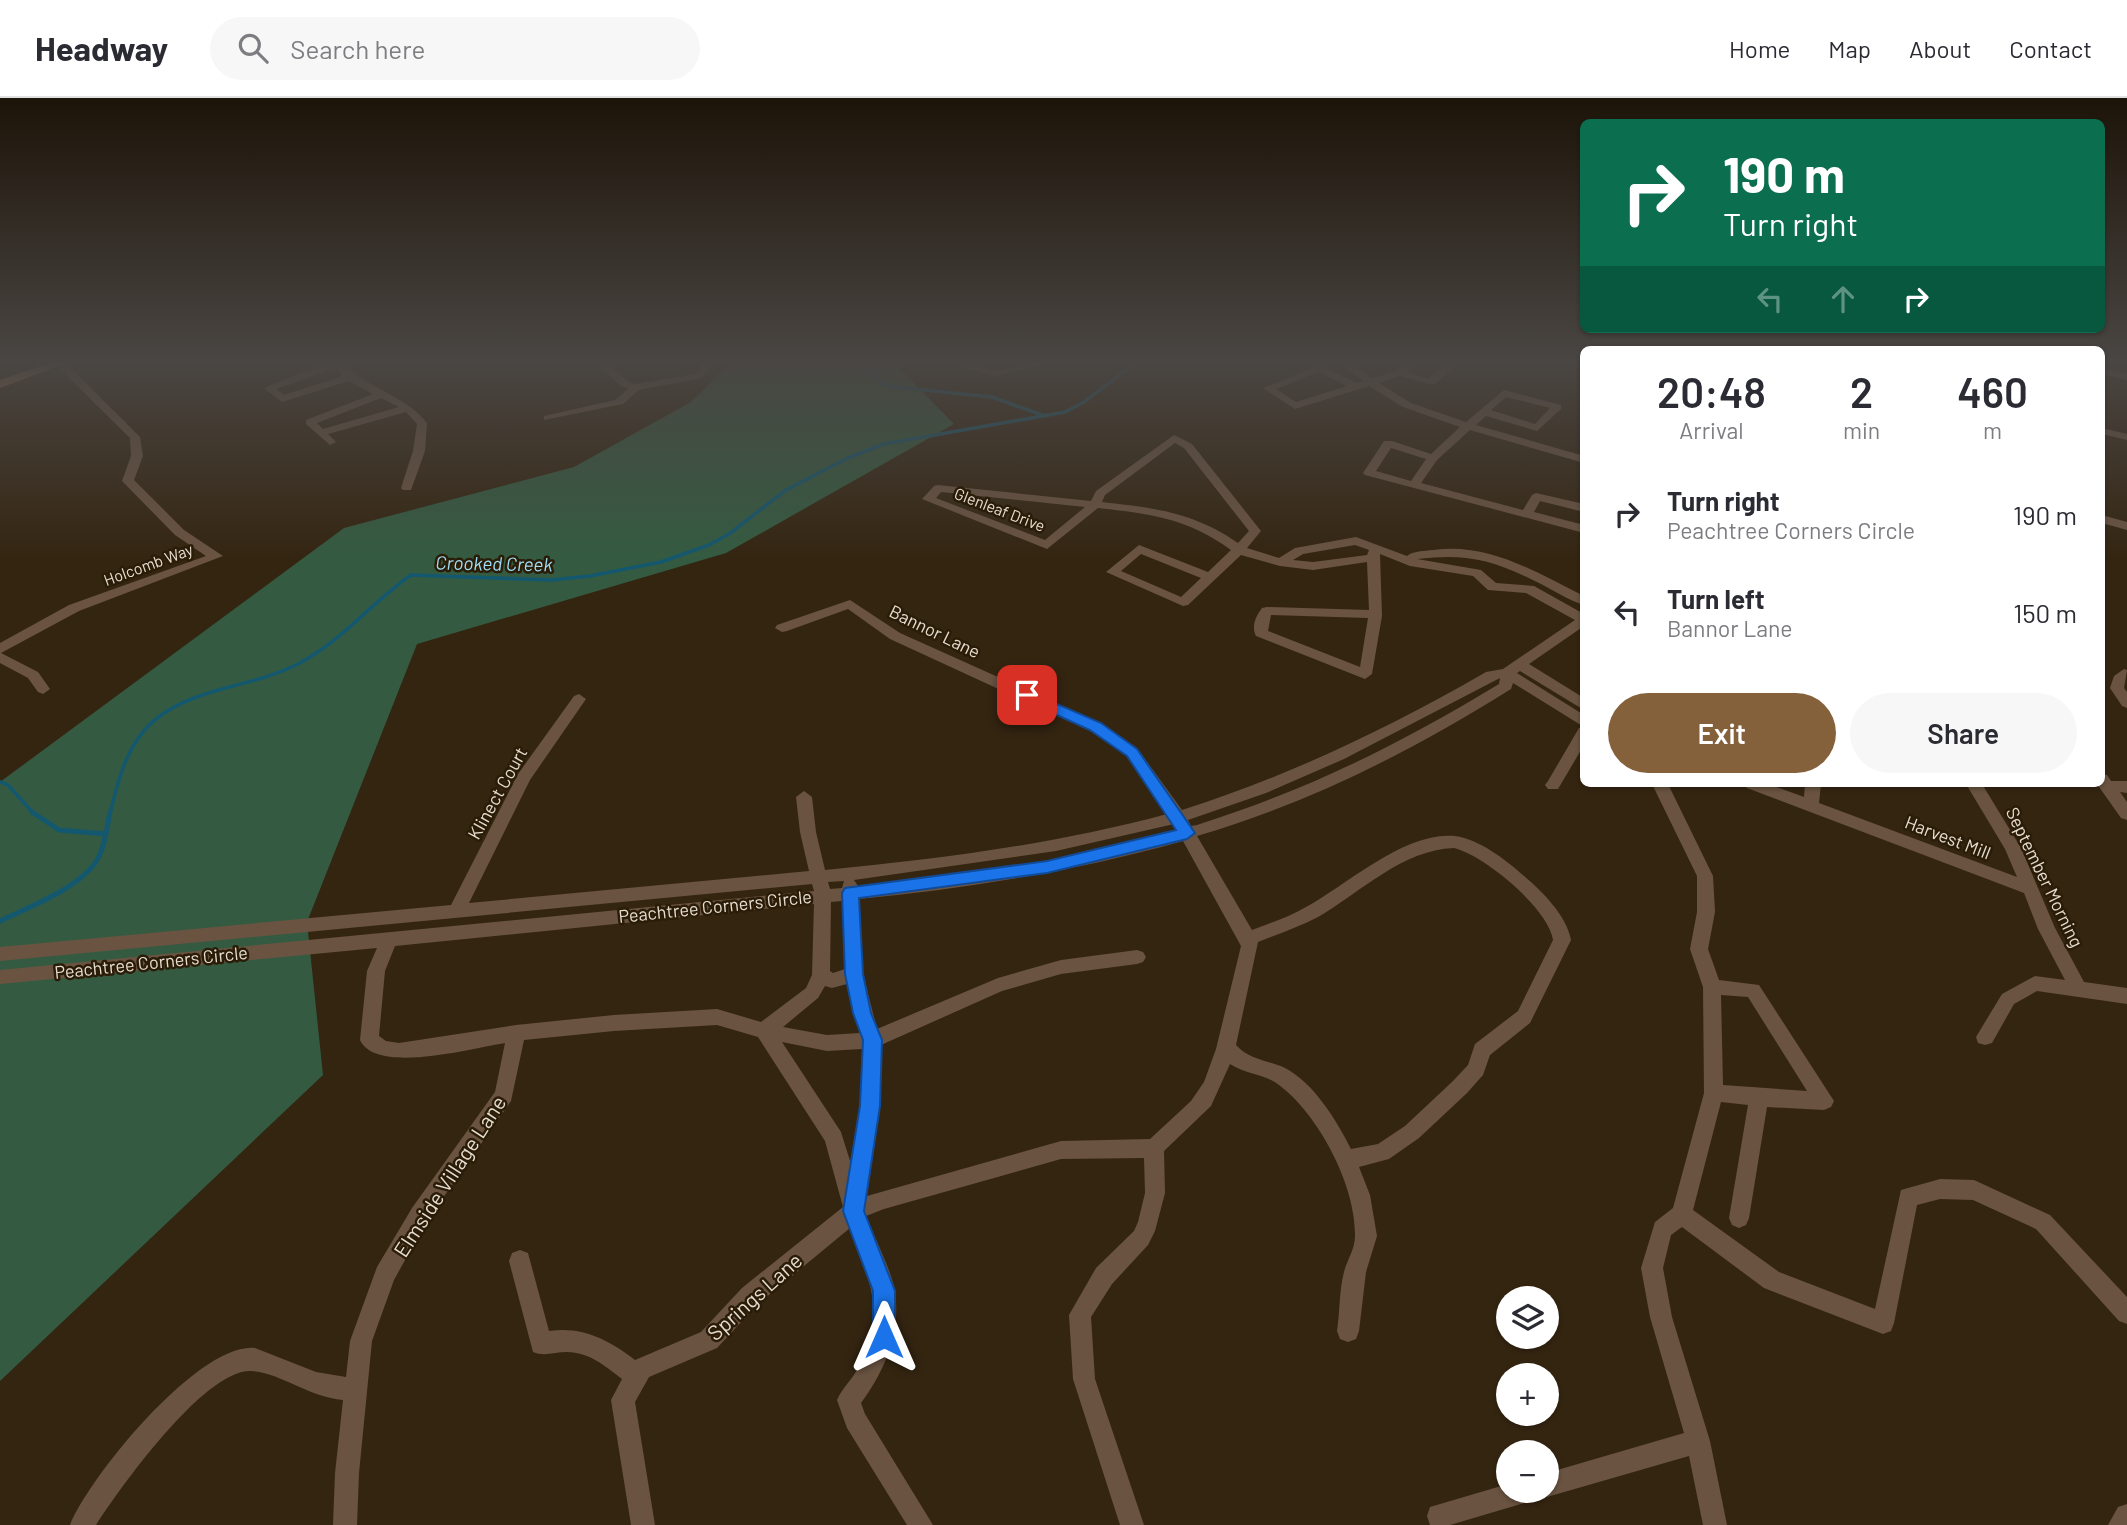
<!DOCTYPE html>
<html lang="en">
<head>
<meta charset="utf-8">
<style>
  body { margin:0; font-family:Barlow,sans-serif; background:#f7f7f7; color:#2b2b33; height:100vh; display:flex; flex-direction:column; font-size:26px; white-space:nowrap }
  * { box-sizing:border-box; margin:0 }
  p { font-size:23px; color:#7c7c81 }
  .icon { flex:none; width:38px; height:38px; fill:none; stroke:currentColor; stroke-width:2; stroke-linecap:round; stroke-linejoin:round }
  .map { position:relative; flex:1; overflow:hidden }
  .drawer { position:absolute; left:1580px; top:248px; width:525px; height:441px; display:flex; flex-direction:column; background:#fff; border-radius:10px; box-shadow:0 2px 5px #0004 }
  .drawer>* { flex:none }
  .hud { position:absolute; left:1580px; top:21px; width:525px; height:214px; border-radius:10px; box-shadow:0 2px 5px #0004; background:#0b6e4f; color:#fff; overflow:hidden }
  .tools { position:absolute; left:1496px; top:1188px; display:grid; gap:14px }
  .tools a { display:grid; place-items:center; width:63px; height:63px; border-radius:50%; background:#fff; box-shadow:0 2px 5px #0004; font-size:35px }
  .pin { position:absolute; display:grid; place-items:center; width:60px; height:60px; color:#fff; margin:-30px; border-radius:14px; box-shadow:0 4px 10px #0006 }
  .me { position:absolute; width:77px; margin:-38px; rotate:0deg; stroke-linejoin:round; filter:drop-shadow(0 0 5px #0008) }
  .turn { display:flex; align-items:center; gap:24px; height:147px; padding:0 28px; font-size:32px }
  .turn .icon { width:91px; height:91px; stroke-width:2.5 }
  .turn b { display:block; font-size:49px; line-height:60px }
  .lanes { display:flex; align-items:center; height:66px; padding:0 28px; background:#0003; justify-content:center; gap:35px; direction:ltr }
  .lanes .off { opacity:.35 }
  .eta { display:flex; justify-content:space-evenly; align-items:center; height:119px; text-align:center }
  .eta b { font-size:42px; font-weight:600; line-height:49px }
  .action { display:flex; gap:14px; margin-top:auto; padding:14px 28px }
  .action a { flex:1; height:80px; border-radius:42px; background:#85613b; color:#fff; font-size:28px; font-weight:600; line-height:80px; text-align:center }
  .action a+a { background:#f7f7f7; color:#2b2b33 }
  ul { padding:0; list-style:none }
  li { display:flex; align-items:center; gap:21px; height:98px; padding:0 28px }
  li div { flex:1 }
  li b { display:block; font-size:26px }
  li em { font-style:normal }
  header { display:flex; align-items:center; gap:42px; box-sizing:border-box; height:98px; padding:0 35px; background:#fff; border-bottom:2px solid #e1e1e2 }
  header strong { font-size:33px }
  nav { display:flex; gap:38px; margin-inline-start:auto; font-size:24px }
  .search { width:490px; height:63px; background:#f7f7f7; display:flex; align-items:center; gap:18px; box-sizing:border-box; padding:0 24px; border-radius:38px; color:#7c7c81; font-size:26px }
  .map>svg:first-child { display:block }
  .green { fill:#345b41 }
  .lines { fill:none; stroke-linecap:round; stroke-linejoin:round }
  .stream-far1 { stroke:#14586f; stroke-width:3.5 }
  .stream { stroke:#14586f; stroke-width:5 }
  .minor { fill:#6a5341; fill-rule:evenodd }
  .major { fill:#aa7b55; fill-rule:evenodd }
  .route { fill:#1a73e8; stroke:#114b97; stroke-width:2 }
  .labels { text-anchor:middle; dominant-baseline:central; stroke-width:5; stroke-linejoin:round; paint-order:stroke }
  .far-street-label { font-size:16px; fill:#e6ddd0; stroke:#2a1c07 }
  .street-label { font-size:18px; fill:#e6ddd0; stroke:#2a1c07 }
  .water-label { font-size:19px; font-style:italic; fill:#9edef8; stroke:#2a1c07 }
  .near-street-label { font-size:21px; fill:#e6ddd0; stroke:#2a1c07 }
</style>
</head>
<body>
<header>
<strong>Headway</strong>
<div class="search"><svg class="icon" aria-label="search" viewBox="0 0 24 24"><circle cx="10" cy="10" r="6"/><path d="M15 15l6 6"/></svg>Search here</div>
<nav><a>Home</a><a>Map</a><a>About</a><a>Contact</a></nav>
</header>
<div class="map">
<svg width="2127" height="1427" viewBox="0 0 2127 1427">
  <rect width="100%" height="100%" fill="#342511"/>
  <path class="green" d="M732,263H892L954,326L726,455L417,546L307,824L323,977L0,1283V684L344,430L574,369L691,304Z"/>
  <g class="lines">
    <g class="stream-far1">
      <path d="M867,263L866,270L885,288L992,299L1045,318"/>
      <path d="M0,684L8,687L34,716"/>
      <path d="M110,716C127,641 145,612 222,591C248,584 274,578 298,566C341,544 372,504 411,477L551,482L590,478L661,464L709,447L729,436L786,392L848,360L884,346L1065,314L1084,304L1138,263"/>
    </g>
    <g class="stream">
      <path d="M32,714L59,732L105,736"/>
      <path d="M0,823C29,809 80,790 97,762C105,749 107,729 110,714"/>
    </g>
    <g class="minor">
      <path d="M56,263H64L140,339L143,358L134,382L184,432L223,458L79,513L1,555L38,574L50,591L43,596L38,594L28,580L0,565V545L69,507L206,458L175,437L124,385L122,383L131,358L130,340L56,267Z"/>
      <path d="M331,263H341C365,290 404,296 427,325L425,353L411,392H403L401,390L413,353L417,326L406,314L328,336L336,344L330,347L306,326V322L373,296L349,283L282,304L264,290ZM336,270L343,278L284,297L276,291ZM381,300L399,309L323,331L317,325Z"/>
      <path d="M593,263H604L629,284L636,286L695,276L705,263H715L702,280L639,292L623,306L544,322V318L615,302L629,290L621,288Z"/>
      <path d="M940,263C959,261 975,271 994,272C1016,272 1037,261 1059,263L994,278Z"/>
      <path d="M1337,263H1348L1372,280L1396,273L1409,263H1420L1407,274L1428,281L1450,263H1461L1434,287L1400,278L1379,285L1411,305L1466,324L1504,292L1561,307V311L1537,333L1486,318L1476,327L1584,358V365L1470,332L1437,362L1421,385L1523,412L1532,397L1536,395L1584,406V414L1540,403L1534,414L1584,427V435L1365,377L1363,375L1384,343H1392L1431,356L1460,329L1403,309L1369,288L1295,311L1263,290L1320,267L1357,285L1363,283ZM1319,274L1347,288L1296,304L1276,291ZM1506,299L1550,310L1535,326L1491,312ZM1391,350L1426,361L1411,383L1376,373Z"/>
      <path d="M2102,270L2127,276V282L2102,276Z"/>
      <path d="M2102,330L2127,336V342L2102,336Z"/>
      <path d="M1174,337L1192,346L1261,433L1247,450L1279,460L1295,450L1356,439L1407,458C1413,453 1424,453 1433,452C1488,444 1536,474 1584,498V507C1568,502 1553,492 1539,485C1493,462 1468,455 1417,461L1481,472L1496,485L1534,488L1584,516V528L1529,566L1584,600V612L1520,573L1517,575L1584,617V629L1513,585L1511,591C1410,654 1312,704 1197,738L1252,832C1270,825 1289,819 1306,809C1348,786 1405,733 1455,738C1479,741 1506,762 1524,778C1542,793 1567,818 1571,842L1530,925L1490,957L1483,977L1467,995L1419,1040L1389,1061L1359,1069L1370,1097L1377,1138L1366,1174L1359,1233L1356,1241L1348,1244L1340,1241L1337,1233C1340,1214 1339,1193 1344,1174C1347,1162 1355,1151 1355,1138C1356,1088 1319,1017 1279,987C1265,976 1245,976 1230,966L1211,1008L1164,1053L1165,1095L1155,1133L1148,1147L1112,1186L1091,1219L1095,1281L1144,1427H1120L1073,1281L1069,1217L1096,1170L1134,1133L1138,1124L1145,1095L1144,1060L1061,1061L884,1111L866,1118C874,1139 892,1173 895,1194C901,1234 885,1273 861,1305L865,1316L933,1427H907L847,1330L837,1302C842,1290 852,1282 858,1270C887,1215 870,1183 850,1130L758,1206L717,1250L649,1279L635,1304L655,1427H631L611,1302L622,1281C605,1268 589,1254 567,1254C555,1254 544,1259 533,1254L509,1163L512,1155L520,1152L528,1155L549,1233C583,1228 609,1242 635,1262L701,1234L742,1190L843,1109L825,1043L758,939L717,927L614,933L524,942L511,1003L426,1124L394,1182L372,1243L359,1375L357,1427H333L335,1375L343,1302C309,1299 281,1275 252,1273C206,1269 119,1391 96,1427H70C89,1379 199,1244 255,1250L316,1274L346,1279L350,1243L377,1169L412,1110L495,994L505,945C473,950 376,977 360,942L367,873L377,850L0,886V872L814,793L812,786L0,863V849L451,807L518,676L574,598L579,596L586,601L530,682L469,805L809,773L800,734L796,699L804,693L812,699L816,734L825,772C940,761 1056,746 1167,716L1127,658L1090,633L890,541L848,511L787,533L782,534L775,530L777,527L850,502L900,535L1100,625L1137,650L1182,712C1289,678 1389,630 1486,574L1503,571L1575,522L1526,495L1488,492L1473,478L1410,468L1380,456L1382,518L1372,576L1365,581L1256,538C1251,528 1256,518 1262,510L1267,509L1369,512L1367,464L1313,472L1280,468L1241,457L1188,507L1183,508L1106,474L1139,447L1208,474L1231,452C1187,420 1151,416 1098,410L1047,451L922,401L934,388L938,387L1091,403L1096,393ZM1175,345L1184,350L1249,433L1238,445C1193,414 1155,410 1102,404L1105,397ZM941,394L1085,409L1045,442L936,400ZM1355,447L1369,452L1367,457L1313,464L1293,462L1303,456ZM1141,456L1201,480L1181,499L1121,473ZM1271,517L1368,520L1360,569L1268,533ZM1500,580L1499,586C1398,647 1310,691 1197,727L1191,728L1188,722L1266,695L1344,661ZM1174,726L1178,732L1040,764L858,788L854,782L1056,753ZM1183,743L1241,848L1216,951L1204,984L1191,1003L1150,1041L1061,1043L867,1098L880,1008L881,947L1002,893L1061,876L1137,866L1143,864L1146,859L1143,854L1137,852L1061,862L998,880L877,931L863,876L859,801C969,790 1077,773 1183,743ZM1454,750C1484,757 1549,811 1553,842L1518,913L1475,946L1468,967L1453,983L1405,1028L1378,1046L1351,1051C1337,1023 1314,985 1285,970C1268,962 1249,962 1236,947L1258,844C1278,836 1299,829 1318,819C1361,794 1402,752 1454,750ZM844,783L842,790L830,791L828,784ZM842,803L845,871L833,875L830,873L831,804ZM814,806L812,877L806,890L761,924L717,911L614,917L516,927L399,945L386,943L379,938L385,873L395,848ZM847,886L860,935L827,937L783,929L818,900L825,888L832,890ZM782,944L827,953L862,951L860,1008L851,1066L841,1034Z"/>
      <path d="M2102,417L2127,424V432L2102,425Z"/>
      <path d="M2124,571L2127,572L2124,590L2127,594V610L2122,608L2110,590L2114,578Z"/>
      <path d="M1584,629V647L1558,691H1548L1545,687L1548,683L1579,630Z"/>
      <path d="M2102,676L2107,677L2111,683H2127V695L2120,694L2127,704V722L2121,720L2097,686H2102Z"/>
      <path d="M1652,686H1668L1713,778L1715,814L1708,851L1719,882L1759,887L1834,1003L1831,1009L1824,1012L1767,1009L1749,1120L1746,1127L1739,1130L1732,1127L1729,1120L1748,1007L1721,1004L1693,1112L1779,1174L1875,1211L1901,1092L1940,1081L1974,1082L2050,1117L2127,1199V1226L2119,1223L2036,1131L1973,1102L1940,1101L1917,1107L1894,1225L1891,1233L1883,1236L1764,1190L1682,1129L1671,1137L1663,1170L1672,1219L1710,1343L1727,1427H1703L1689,1358L1547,1399L1537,1393H1547V1375L1684,1335L1650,1219L1641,1170L1655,1124L1673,1110L1704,995L1703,889L1690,851L1697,814V778ZM1721,897L1748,899L1807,993L1723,987Z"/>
      <path d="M1744,686H1768L1804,699L1805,686H1821L1819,705L2017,779L2005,751L1966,686H1982L2021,750L2055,830L2084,884L2127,890V906L2037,893L2014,906L1992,945L1985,947L1978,945L1976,939L2002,896L2035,878L2065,882L2038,831L2024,795L1747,690Z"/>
      <path d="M1508,1386V1393H1537L1534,1402L1450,1427H1430L1427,1418L1430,1409Z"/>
      <path d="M2127,1406V1427H2108L2118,1409Z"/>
    </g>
    <path class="major" d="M55,263H72L0,290V282Z"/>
  </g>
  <linearGradient id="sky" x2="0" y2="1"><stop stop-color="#1d1409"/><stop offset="0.57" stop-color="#4a4643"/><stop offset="1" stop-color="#4a4643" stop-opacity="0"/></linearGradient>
  <rect width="2127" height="462" fill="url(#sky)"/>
  <path class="route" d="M1027,593L1101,625L1137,651L1195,735L1187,741L1047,775L859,800L863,876L871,915L882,942L880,1008L864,1113L895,1193V1239L892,1247L884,1250L876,1247L873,1239V1193L843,1113L860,1008L863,942L853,915L845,876L842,795L845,790L1047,763L1176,732L1127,658L1090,632L1022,601L1020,597L1022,594Z"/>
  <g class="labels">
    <g class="far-street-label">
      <text transform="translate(1000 411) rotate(21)">Glenleaf Drive</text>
      <text transform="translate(148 466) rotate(-20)">Holcomb Way</text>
    </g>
    <g class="street-label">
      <text transform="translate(935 533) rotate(26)">Bannor Lane</text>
      <text transform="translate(497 695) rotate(-61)">Klinect Court</text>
      <text transform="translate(1948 739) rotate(21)">Harvest Mill</text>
      <text transform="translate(2045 779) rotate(64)">September Morning</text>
      <text transform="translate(715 808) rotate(-6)">Peachtree Corners Circle</text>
      <text transform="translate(151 864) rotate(-6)">Peachtree Corners Circle</text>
    </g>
    <g class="water-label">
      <text transform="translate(494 465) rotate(1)">Crooked Creek</text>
    </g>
    <g class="near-street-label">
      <text transform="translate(449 1078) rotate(-57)">Elmside Village Lane</text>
      <text transform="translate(754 1198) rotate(-42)">Springs Lane</text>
    </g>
  </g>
</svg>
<div class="tools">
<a><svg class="icon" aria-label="layers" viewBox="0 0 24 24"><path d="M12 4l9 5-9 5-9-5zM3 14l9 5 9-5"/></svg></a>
<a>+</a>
<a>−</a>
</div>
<div class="pin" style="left:1027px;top:597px;background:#d93025"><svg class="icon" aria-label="arrive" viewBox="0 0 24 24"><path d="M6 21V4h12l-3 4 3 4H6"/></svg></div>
<svg class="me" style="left:884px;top:1239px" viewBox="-20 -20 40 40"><path d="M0-17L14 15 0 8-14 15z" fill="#1a73e8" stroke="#fff" stroke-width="4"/></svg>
<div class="hud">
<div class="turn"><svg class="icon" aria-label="right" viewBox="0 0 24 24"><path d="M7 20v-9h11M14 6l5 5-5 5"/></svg><div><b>190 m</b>Turn right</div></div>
<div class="lanes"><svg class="icon off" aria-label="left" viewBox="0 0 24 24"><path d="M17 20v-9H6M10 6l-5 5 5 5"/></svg><svg class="icon off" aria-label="ahead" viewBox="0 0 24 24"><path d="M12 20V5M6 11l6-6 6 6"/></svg><svg class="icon" aria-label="right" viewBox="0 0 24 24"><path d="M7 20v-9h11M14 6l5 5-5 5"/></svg></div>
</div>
<section class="drawer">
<div class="eta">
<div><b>20:48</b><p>Arrival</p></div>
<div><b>2</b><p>min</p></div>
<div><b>460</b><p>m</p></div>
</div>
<ul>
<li><svg class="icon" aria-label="right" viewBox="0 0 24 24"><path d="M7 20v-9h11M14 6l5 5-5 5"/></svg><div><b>Turn right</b><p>Peachtree Corners Circle</p></div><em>190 m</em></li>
<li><svg class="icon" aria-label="left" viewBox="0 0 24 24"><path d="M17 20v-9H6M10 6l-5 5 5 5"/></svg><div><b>Turn left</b><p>Bannor Lane</p></div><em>150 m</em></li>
</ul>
<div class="action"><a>Exit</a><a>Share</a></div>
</section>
</div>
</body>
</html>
